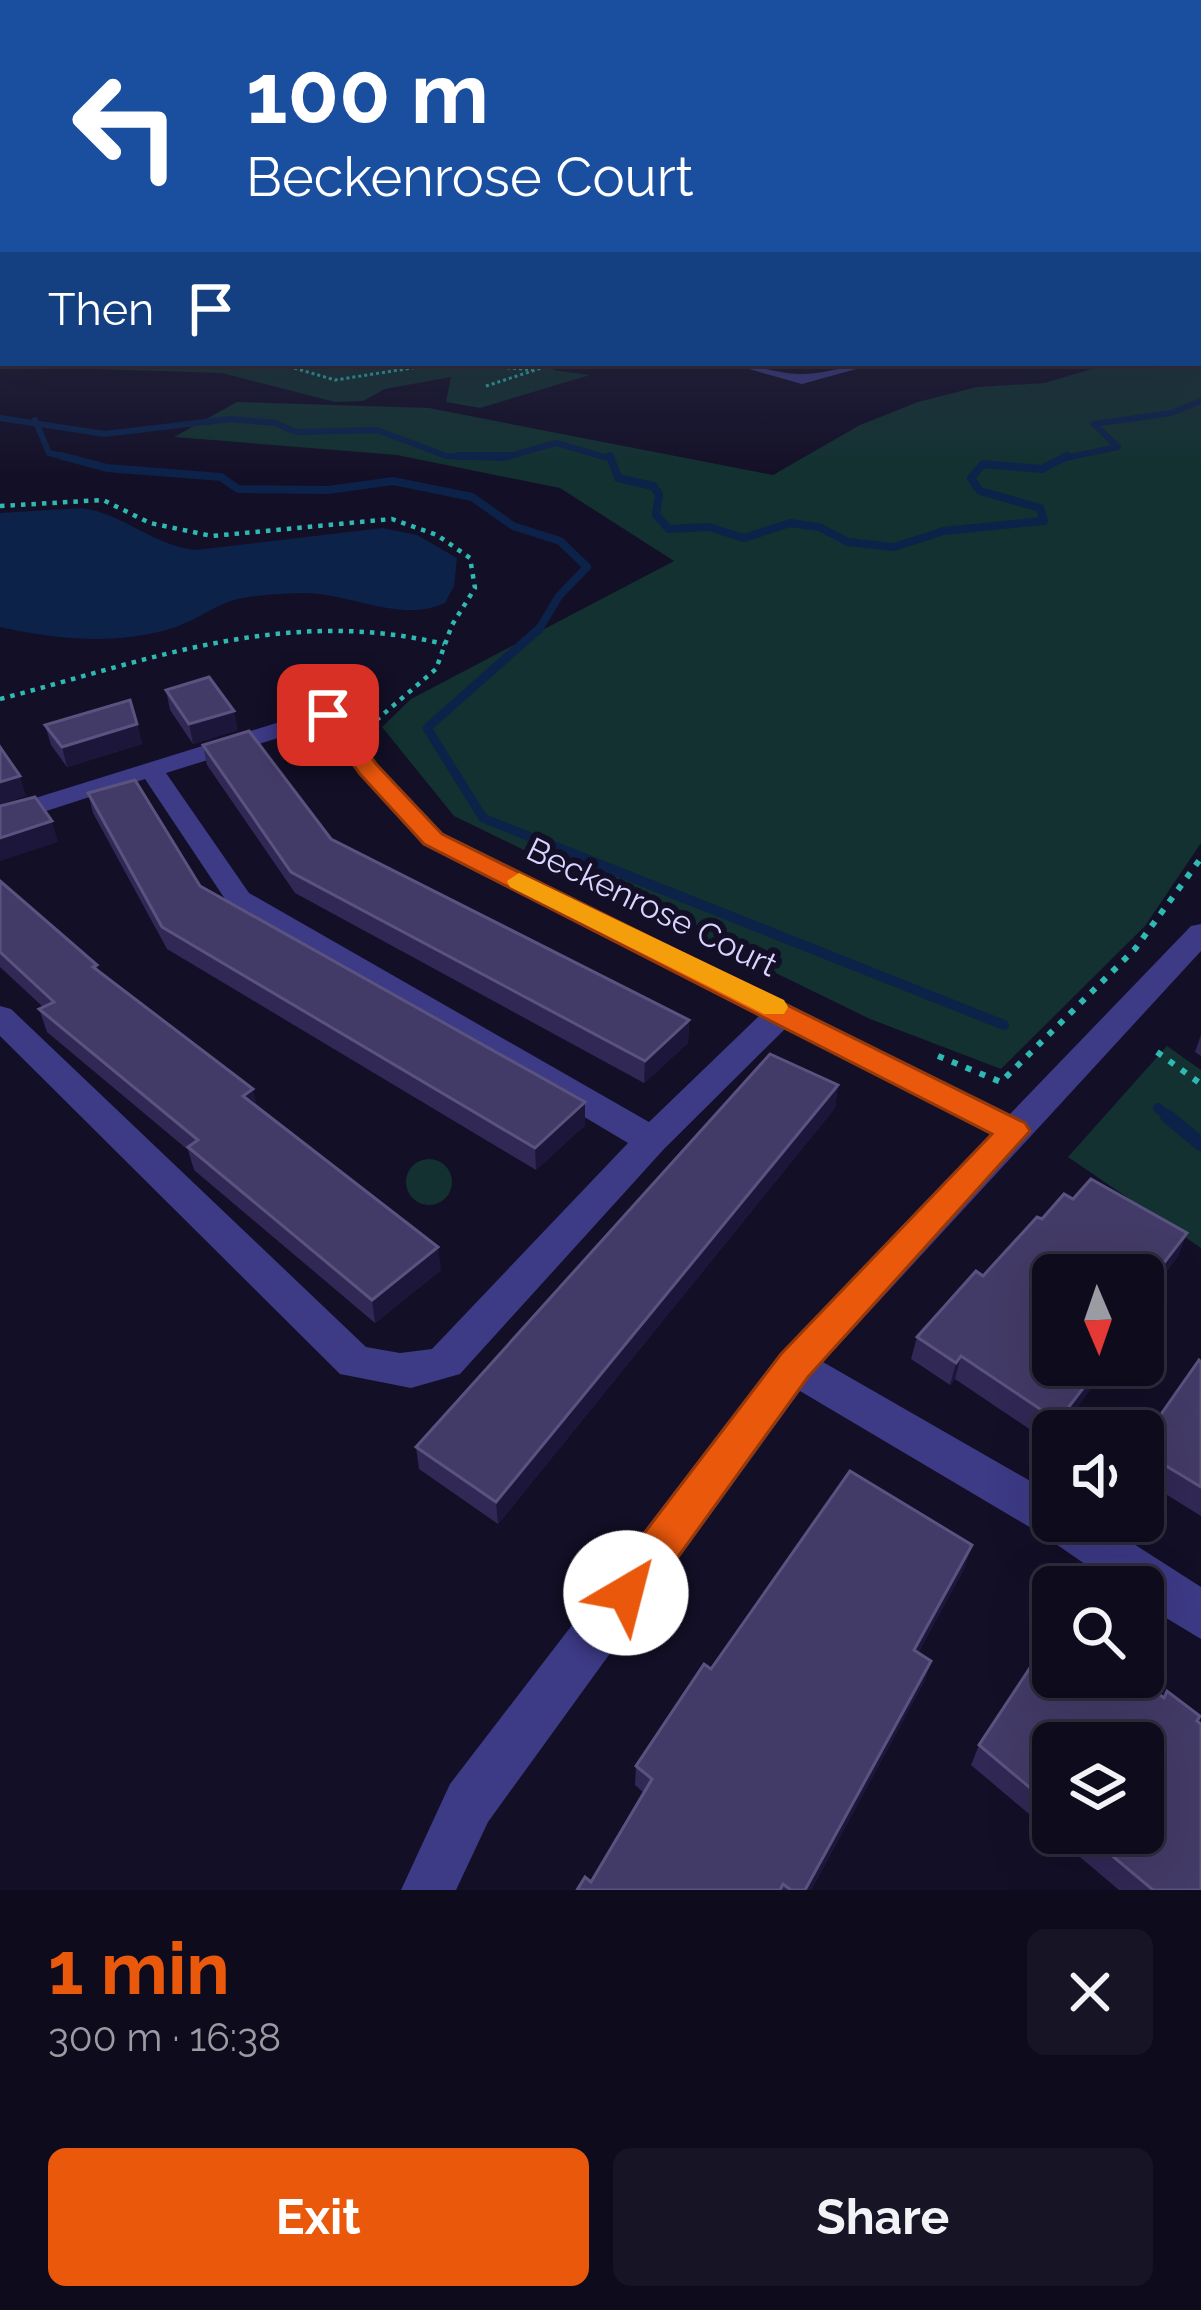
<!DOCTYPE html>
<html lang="en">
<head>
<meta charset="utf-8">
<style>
  body { margin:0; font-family:Raleway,sans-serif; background:#171426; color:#f1f3f6; height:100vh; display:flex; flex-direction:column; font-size:45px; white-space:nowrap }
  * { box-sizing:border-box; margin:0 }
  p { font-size:39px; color:#9b9ba4 }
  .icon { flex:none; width:66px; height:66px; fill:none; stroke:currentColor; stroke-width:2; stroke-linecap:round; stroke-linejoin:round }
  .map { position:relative; height:1890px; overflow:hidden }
  .side { display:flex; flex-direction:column; background:#0e0b1d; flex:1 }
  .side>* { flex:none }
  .banner { position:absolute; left:0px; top:0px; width:1203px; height:366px; box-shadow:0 12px 48px #0002,0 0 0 3px #2e2b3b; background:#1a4fa0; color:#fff; overflow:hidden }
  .needle { width:78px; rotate:178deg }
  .buttons { position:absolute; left:1032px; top:1254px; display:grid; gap:24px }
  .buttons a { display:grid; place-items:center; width:132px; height:132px; border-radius:18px; background:#0e0b1d; box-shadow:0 12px 48px #0002,0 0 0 3px #2e2b3b; font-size:60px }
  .pin { position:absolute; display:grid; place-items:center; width:102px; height:102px; color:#fff; margin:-51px; border-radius:24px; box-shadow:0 6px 18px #0006 }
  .me { position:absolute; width:132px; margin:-66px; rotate:37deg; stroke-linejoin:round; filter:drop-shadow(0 0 9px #0008) }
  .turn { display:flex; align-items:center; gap:42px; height:252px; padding:0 48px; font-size:54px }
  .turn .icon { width:156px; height:156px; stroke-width:2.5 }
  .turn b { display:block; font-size:84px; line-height:102px }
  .then { display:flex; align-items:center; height:114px; padding:0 48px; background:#0003; gap:24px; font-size:45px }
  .round { display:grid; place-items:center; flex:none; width:126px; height:126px; border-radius:18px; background:#171426 }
  .overview { display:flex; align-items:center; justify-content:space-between; height:204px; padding:0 48px }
  h1 { font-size:72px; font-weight:700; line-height:90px; color:#ea580c }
  .button { display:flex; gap:24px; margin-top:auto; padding:24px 48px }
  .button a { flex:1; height:138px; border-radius:18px; background:#ea580c; color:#fff; font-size:48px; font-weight:700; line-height:138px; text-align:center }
  .button a+a { background:#171426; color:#f1f3f6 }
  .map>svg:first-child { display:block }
  .green { fill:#123130 }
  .water { fill:#0c2249 }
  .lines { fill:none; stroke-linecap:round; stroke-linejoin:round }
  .stream-far4 { stroke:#0c2249; stroke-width:6 }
  .stream-far3 { stroke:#0c2249; stroke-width:8 }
  .stream-far2 { stroke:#0c2249; stroke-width:9 }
  .stream-far1 { stroke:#0c2249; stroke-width:10 }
  .stream { stroke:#0c2249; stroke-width:14 }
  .path-far2 { stroke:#2ebab2; stroke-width:3; stroke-dasharray:3 3; stroke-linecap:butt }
  .path-far1 { stroke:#2ebab2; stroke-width:4.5; stroke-dasharray:4.5 6; stroke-linecap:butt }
  .path { stroke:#2ebab2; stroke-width:6; stroke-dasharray:6 9; stroke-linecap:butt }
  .minor { fill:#3d3a86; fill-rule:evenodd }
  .major { fill:#c35cff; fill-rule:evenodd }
  .wall { fill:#312855; fill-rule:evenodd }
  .shaded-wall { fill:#1d163b }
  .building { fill:#433b67; stroke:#5b537f; stroke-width:3 }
  .route { fill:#ea580c; stroke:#983908; stroke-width:3 }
  .slow { fill:#f59e0b }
  .labels { text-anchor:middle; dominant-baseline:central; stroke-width:12; stroke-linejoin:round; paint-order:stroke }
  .street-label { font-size:33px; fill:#dad5ff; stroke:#130f27 }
</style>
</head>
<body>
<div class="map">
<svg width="1201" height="1890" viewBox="0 0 1201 1890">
  <rect width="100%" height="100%" fill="#130f27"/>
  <g class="green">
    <path d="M1201,263V843L1145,926L1001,1069L870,1019L454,816L382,727L411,699L674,561L560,488L397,455L174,437L237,402L429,408L773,475L860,425L918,402L977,387L1045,383L1111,363H1200Z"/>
    <path d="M3,306V363H573L553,370L590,375L480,408L446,402L451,377L385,389L363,401L335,402L222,373L0,366Z"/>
    <path d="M1167,1046L1201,1070V1248L1068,1157Z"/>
    <circle cx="429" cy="1182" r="23"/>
  </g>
  <path class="water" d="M82,508C124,514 154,546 196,550L382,528L417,535L457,558L454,586L445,603C399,624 348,591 299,593C280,594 253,595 234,600C211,607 191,624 166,630C113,645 53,639 0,627V513Z"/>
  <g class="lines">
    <g class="stream-far4">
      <path d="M0,418L105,434L230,419L275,423L296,432L377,430L446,456L503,458L556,443L611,459"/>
      <path d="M35,420L49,453L74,459"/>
      <path d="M1061,459L1118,447L1094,424L1171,413L1201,401"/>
    </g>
    <g class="stream-far3">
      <path d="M62,456L107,468L221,477L238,489L328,490L393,481L472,497L513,526L560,541L587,567L559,596L538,631"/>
      <path d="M458,456H509"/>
      <path d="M610,456L618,478L653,486L659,494L656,515L669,529L709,527L744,538L790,523L819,527L848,542L894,547L944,531L1044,521L1040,508L980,491L971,478L983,464L1042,469L1067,456"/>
    </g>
    <path class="stream-far2" d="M540,628L427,728L483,818L555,847"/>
    <g class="stream-far1">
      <path d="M548,844L1004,1025"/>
      <path d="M1158,1108L1171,1119"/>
    </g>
    <path class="stream" d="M1167,1116L1201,1144"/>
    <g class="path-far2">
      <path d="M277,363L335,380L444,363L536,370"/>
      <path d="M486,386L557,363"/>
    </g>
    <g class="path-far1">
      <path d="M0,506L103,500L150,523L212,536L392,519L437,535L470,558L475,588L452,625L436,669L373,723L371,733"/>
      <path d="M0,699C153,659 285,606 444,644"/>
    </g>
    <g class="path">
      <path d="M1157,1052L1201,1084"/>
      <path d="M938,1056L1001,1082L1135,949L1201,858"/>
    </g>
    <g class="minor">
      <rect x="1200" y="246" width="1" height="8"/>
      <path d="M728,363C753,363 778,375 803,374C828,374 852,363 878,363L802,384Z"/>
      <path d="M343,677L355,684L340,715L377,764L443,833L1010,1114L1191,926L1201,924V951L823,1362L1053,1494V1521H1098L1201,1587V1639L1143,1604V1587H1118L1043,1535L800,1391L488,1822L456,1890H401L450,1784L780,1354L990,1134L785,1029L664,1149L460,1374L411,1388L340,1374L0,1036V1006L11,1009L366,1347L400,1353L432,1349L628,1143L229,905L145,779L0,826V809L318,710L335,679ZM323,724L359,774L423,845L759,1016L649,1122L249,893L166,773Z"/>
    </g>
    <path class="major" d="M3,256V264L0,265V257Z"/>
  </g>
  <g class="wall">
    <path d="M166,690L238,730L193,744L170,710Z"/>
    <path d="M137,724L142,744L67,767L51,745L45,725Z"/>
    <path d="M203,745L331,839L689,1020L688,1043L644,1083L295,893L207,765Z"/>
    <path d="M88,793L200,886L585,1125L536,1170L167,949L93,813Z"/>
    <path d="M0,881L97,965L98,971L256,1106L441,1270L375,1323L194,1170L188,1150L47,1032L39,1009L43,1007L0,967Z"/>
    <path d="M1201,1035V1056L1195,1052Z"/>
    <path d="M838,1085L835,1108L498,1524L419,1469L416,1447Z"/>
    <path d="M1073,1199L1187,1233L1178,1256L1156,1285L1160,1287L1151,1310L1143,1321V1275L1060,1431H1053V1440L1050,1443L955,1379L950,1385L911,1359L917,1337L1042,1219Z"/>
    <path d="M1201,1362V1516L1143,1480V1440Z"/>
    <path d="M965,1567L918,1653L931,1661L924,1682L811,1890H577L591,1882L644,1793L635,1785L636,1766L711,1669Z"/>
    <path d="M1197,1721L1201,1890H1119L971,1765L979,1745ZM1053,1743L1143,1833H1053Z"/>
  </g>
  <g class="shaded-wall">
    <path d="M234,711L238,730L193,744L189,724Z"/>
    <path d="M137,724L142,744L67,767L62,747Z"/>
    <path d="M20,776L26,796L0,805V782Z"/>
    <path d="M52,821L58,842L0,861V838Z"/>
    <path d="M689,1020L688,1043L644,1083L645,1061Z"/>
    <path d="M838,1085L835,1108L498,1524L496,1502Z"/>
    <path d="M253,1089L258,1112L243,1096Z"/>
    <path d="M585,1102V1125L536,1170L535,1148Z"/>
    <path d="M1187,1233L1178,1256L1143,1302L1150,1281Z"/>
    <path d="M438,1247L441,1270L375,1323L372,1300Z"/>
    <path d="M1160,1287L1151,1310L1143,1321V1310Z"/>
    <path d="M961,1356L955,1379L950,1385L956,1363Z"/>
    <path d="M1101,1365H1109L1060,1431H1055L1058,1421Z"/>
    <path d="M972,1545L965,1567L908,1671L914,1650Z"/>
    <path d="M931,1661L924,1682L811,1890H805Z"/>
  </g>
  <g class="building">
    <path d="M209,677L234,711L189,724L166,690Z"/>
    <path d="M130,700L137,724L62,747L45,725Z"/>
    <path d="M249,731L331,839L689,1020L645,1061L291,872L203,745Z"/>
    <path d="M0,747L20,776L0,782Z"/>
    <path d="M135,780L200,886L585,1102L535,1148L162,927L88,793Z"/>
    <path d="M35,797L52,821L0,838V806Z"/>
    <path d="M0,881L97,965L93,967L253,1089L243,1096L438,1247L372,1300L188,1147L198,1140L39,1009L54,1002L0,952Z"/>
    <path d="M770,1054L838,1085L496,1502L416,1447Z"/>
    <path d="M1091,1179L1187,1233L1150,1281L1160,1287L1143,1310V1275H1053V1365H1101L1058,1421L961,1356L956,1363L917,1337L976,1271L983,1276L1037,1217L1042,1219L1064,1194L1073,1199Z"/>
    <path d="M1199,1360L1201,1362V1487L1143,1452V1440Z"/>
    <path d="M850,1471L972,1545L914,1650L931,1661L805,1890H791L783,1884L780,1890H577L585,1877L591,1882L652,1779L636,1766L704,1664L711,1669Z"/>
    <path d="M1053,1633V1677H1136L1164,1698L1167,1691L1200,1716L1197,1721L1201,1724V1890H1153L1085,1833H1143V1743H1053V1807L979,1745Z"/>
  </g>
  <linearGradient id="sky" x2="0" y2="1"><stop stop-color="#0a0815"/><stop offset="0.45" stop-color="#333752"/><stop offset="1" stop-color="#333752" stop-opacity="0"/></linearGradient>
  <rect width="1201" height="478" fill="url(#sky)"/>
  <path class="route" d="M320,710H335L377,765L442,834L1025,1123L1030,1131L808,1377L641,1608L626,1614L610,1608L604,1593L610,1578L781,1354L992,1134L424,844L360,774L317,715Z"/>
  <path class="slow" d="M519,873L784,1000L788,1007L784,1014H764L510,887L507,881Z"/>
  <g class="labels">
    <g class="street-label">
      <text transform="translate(652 907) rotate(26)">Beckenrose Court</text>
    </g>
  </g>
</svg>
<div class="buttons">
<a><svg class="needle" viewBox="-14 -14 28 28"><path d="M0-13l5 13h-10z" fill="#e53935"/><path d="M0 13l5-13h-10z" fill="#9b9ba4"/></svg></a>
<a><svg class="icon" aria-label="sound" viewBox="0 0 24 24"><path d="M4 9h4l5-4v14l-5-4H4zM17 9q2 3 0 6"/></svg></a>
<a><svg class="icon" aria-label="search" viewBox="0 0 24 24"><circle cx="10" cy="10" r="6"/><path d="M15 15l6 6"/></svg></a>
<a><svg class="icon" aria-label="layers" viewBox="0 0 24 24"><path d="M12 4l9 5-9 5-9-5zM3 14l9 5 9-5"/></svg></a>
</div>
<div class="pin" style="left:328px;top:715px;background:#d93025"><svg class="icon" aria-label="arrive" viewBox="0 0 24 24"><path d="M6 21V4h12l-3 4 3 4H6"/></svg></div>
<svg class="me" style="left:626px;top:1593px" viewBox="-20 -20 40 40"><circle r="19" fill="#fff"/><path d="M0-13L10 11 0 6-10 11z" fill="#ea580c"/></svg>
<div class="banner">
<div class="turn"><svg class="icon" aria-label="left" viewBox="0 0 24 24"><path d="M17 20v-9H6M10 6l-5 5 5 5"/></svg><div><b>100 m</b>Beckenrose Court</div></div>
<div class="then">Then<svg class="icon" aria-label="arrive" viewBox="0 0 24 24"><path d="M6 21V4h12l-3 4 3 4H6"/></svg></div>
</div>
</div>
<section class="side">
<div class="overview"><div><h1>1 min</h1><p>300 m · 16:38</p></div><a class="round"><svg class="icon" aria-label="close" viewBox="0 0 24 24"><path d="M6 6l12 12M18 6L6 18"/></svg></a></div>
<div class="button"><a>Exit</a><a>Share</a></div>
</section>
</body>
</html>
